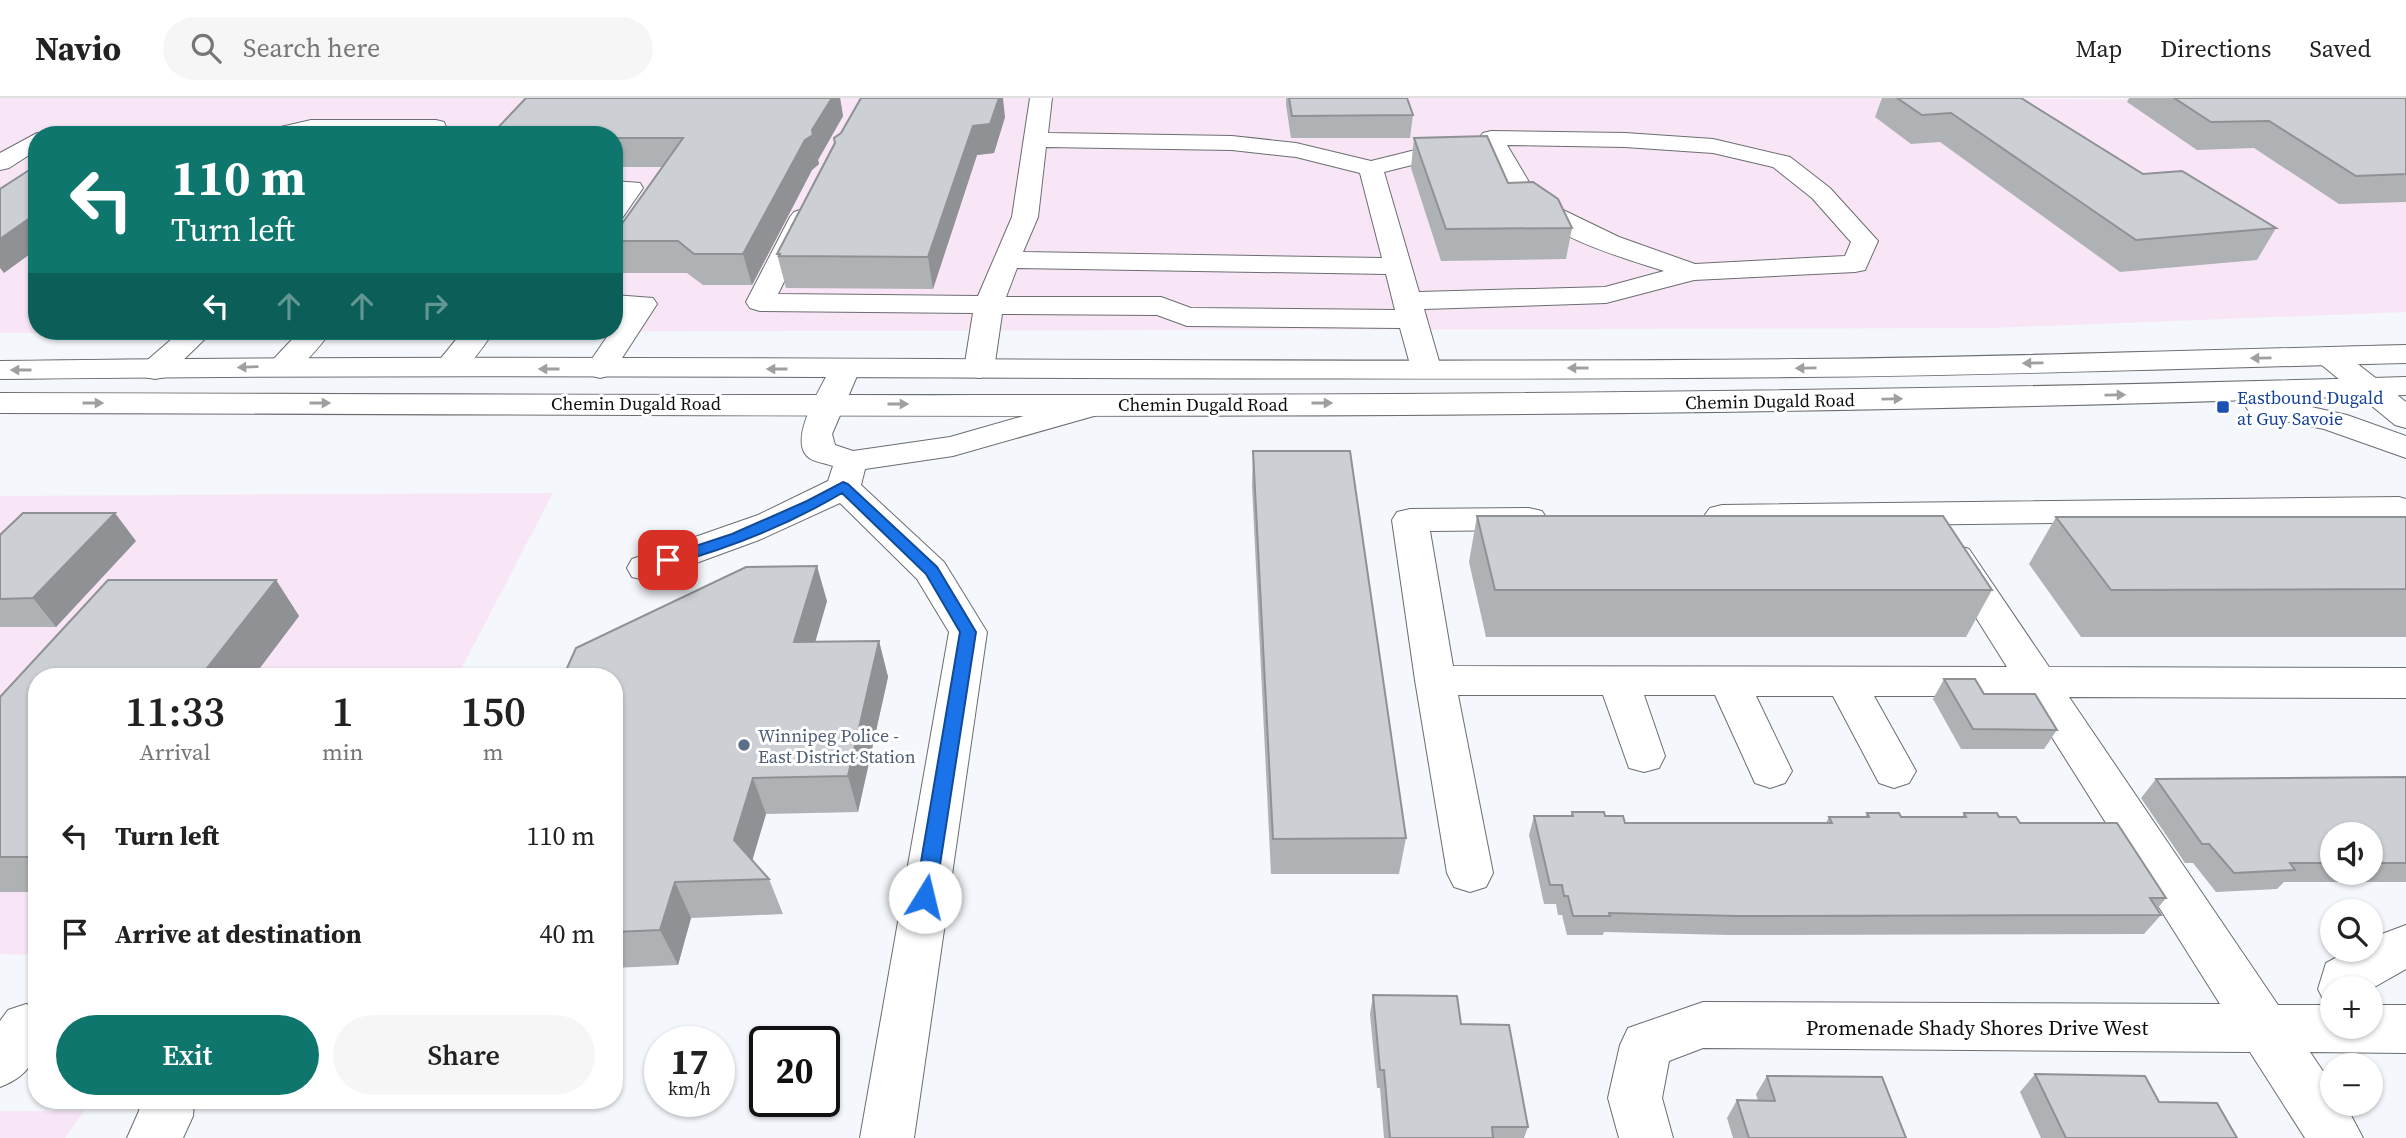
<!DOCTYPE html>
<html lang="en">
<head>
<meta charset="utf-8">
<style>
  body { margin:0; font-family:"Source Serif 4",serif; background:#f6f6f6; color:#222; height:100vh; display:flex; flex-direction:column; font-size:26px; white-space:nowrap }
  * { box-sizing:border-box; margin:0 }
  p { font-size:23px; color:#767676 }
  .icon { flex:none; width:38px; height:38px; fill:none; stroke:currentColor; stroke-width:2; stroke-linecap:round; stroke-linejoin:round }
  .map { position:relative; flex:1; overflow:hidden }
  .drawer { position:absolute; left:28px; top:570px; width:595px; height:441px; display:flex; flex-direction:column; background:#fff; border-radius:28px; box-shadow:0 2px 5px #0004 }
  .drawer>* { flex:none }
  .banner { position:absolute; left:28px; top:28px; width:595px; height:214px; border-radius:28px; box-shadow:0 2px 5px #0004; background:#0f766e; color:#fff; overflow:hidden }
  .tools { position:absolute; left:2320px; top:724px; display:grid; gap:14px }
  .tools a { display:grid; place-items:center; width:63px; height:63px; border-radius:50%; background:#fff; box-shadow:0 2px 5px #0004; font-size:35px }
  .speed { position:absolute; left:644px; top:928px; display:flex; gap:14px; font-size:35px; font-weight:700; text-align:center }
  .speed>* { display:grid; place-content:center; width:91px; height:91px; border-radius:50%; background:#fff; box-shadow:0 2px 5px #0004; line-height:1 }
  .speed small { font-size:18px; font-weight:400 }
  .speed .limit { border:4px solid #111; border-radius:10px; background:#fff; color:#111 }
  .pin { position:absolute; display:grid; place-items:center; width:60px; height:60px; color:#fff; margin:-30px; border-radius:14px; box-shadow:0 4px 10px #0006 }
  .me { position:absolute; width:77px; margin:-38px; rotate:9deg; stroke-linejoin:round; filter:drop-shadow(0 0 5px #0008) }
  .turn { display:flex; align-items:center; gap:24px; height:147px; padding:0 28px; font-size:32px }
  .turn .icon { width:91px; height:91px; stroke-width:2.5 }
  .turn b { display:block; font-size:49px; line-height:60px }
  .lanes { display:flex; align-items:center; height:66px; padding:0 28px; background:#0003; justify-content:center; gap:35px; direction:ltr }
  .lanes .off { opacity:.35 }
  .eta { display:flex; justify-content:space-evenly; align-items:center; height:119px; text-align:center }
  .eta b { font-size:42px; font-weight:600; line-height:49px }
  .button { display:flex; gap:14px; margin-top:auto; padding:14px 28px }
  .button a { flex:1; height:80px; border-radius:42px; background:#0f766e; color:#fff; font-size:28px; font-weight:600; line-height:80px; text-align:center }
  .button a+a { background:#f6f6f6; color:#222 }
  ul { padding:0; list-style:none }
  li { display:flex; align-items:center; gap:21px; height:98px; padding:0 28px }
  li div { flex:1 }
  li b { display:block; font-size:26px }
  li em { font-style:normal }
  header { display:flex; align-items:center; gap:42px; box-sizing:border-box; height:98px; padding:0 35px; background:#fff; border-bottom:2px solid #e0e0e0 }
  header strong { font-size:33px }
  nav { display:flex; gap:38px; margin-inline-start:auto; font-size:24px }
  .search { width:490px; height:63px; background:#f6f6f6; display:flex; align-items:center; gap:18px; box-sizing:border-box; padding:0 24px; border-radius:38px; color:#767676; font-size:26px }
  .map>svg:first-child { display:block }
  .industrial { fill:#f8e6f7; fill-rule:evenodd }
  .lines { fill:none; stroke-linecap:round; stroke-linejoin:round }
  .minor-casing { stroke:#6b6d71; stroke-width:2 }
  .major-casing { stroke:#6b6d71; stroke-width:2 }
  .minor { fill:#fff; fill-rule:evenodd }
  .major { fill:#fff; fill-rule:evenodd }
  .wall { fill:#afb2b5; fill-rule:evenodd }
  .shaded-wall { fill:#8f9194 }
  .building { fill:#cccfd3; stroke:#8f9194; stroke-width:2 }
  .oneway { fill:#9e9f9f }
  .route { fill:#1a73e8; stroke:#114b97; stroke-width:2 }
  .transit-dot { fill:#1a4fb4; stroke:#fff; stroke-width:2.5 }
  .service-dot { fill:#5c6f8a; stroke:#fff; stroke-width:2.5 }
  .labels { text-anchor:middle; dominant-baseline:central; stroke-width:6; stroke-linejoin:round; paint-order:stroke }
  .transit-label { font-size:18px; fill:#164399; stroke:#fff; text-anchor:start }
  .street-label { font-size:18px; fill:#0d0e0f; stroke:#fff }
  .service-label { font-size:18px; fill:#4e5e75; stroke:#fff; text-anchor:start }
  .near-street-label { font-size:21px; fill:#0d0e0f; stroke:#fff }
</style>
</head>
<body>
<header>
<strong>Navio</strong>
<div class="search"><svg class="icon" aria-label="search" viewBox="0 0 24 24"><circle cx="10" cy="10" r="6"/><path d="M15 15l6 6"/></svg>Search here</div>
<nav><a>Map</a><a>Directions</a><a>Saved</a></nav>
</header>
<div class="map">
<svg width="2406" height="1040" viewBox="0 0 2406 1040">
  <rect width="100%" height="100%" fill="#f4f7fb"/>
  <g class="industrial">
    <path d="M0,0H1929L2406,4V214L1991,230L0,235ZM37,37H614V233H37Z"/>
    <path d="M553,395L457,579H37V857L0,856V398Z"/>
    <path d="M0,1013H84L65,1040H0Z"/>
  </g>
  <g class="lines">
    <defs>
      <g id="minor">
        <path d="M1030,0H1052L1048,35L1232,38L1296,45L1371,63L1464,40L1472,42L1476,47L1472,52L1384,74L1419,194L1605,189L1664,173C1614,157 1551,140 1516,100C1500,82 1490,61 1479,40L1483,35L1491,33L1625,35L1713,41L1790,59L1830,90L1878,143L1865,172L1855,174L1694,182L1606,205L1424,211L1441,270L1437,276L1426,279L1415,276L1411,270L1400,230L1187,228L1157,217L1002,216L994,271L990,277L979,280L968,277L964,271L973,215L760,213L750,210L746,204L790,119L794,114L803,111L812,114L816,119L778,196L978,198L1012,119ZM1507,47L1625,49L1713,55L1773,69L1812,100L1851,144L1845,158L1695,166L1619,139L1559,110L1529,84ZM1046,49L1232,52L1296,59L1360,75L1382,160L1023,154L1038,119ZM1017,170L1386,176L1395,212L1191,210L1161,199H1006Z"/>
        <path d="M311,22H436L444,24L449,37H265L268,32Z"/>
        <path d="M37,35L44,37H37V52L9,70L0,72V55Z"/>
        <path d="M614,83L640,85L643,90L623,119L614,122Z"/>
        <path d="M614,197L653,200L657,206L611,277L600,280L589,277L585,271L611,233H614V227L623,215H614Z"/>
        <path d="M181,233H213L166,279L155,281L144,279L140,272L144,265Z"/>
        <path d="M300,233H331C317,252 296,281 271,274L267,268Z"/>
        <path d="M463,233H494C480,253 463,283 437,276L433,270Z"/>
        <path d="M2329,249L2340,252L2406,304V330L2395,327L2318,264L2314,258L2318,252Z"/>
        <path d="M845,262L856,265L860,271L832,336L835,347L853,353L950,339L1097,297L1108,300L1113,307L1108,314L953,358L865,371L861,387L944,464L987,534L914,1040H860L949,534L917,481L840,405L759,442L658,479L645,482L632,479L627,470L632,461L758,417L828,383L833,368C825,365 812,364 807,358C789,340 821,290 830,271L834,265Z"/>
        <path d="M2399,399L2406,401V419L2399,421L1722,429L1710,426L1704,418L1710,410L1722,407Z"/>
        <path d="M1529,410L1542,413L1547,421L1542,429L1529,432L1430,433L1453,568L2007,569L1938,459L1943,451L1956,447L1969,451L2049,569L2406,570V600L2069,599L2278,907H2326L2318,891L2326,865L2350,852H2371V840L2406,827V871L2371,891H2333V929H2371V907H2406V955L2310,954L2333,988V1006H2345L2363,1040H2305L2250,954L1703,950L1669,963L1662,1000L1673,1040H1619L1608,1000L1620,947L1628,930L1703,904L2220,906L2026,598H1874L1916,673L1909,685L1894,690L1879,685L1833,598H1756L1792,673L1785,685L1770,690L1755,685L1715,597H1644L1665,658L1659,670L1644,674L1629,670L1603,597H1458L1493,775L1486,789L1470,794L1454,789L1447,775L1415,582L1392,422L1397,414L1410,411Z"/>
        <path d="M26,906L37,910C37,948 42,973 0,989V923L8,912Z"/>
        <path d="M140,1003H194L193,1018L183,1040H127L139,1013Z"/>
      </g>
      <g id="major">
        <path d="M2406,247V265C2205,270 2003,277 1802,279C1201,285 600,273 0,281V263C600,254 1201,267 1802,261C2003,259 2205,252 2406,247Z"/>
        <path d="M2406,279V297L2276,301L2347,317L2406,338V360L2324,331L2251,316L2246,309L2251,302C1501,326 750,316 0,315V295C802,297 1604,303 2406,279Z"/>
      </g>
    </defs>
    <use href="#minor" class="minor-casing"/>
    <use href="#major" class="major-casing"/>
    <use href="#minor" class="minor"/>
    <use href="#major" class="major"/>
  </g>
  <g class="wall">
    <path d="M526,0H840L843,18L818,62L819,66L812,72L752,187H703L687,175H620L614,157V137L662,69H614V37Z"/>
    <path d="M1286,0H1407L1413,17L1410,40H1291L1286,7Z"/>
    <path d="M1882,0H2021L2143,76L2276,130L2257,162L2120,174L1940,44L1911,46L1875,19Z"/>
    <path d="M2129,0H2406V104L2339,106L2254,50L2197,52L2127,4Z"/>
    <path d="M1005,19L994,55L977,57L933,191L786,190L777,156L834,45Z"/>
    <path d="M1414,40L1508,85L1572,130L1566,161L1441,163L1411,70Z"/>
    <path d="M1253,353L1406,740L1399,776H1271L1252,388Z"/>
    <path d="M1477,418L1992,492L1966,539H1486L1469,464Z"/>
    <path d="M2056,419H2406V539H2081L2029,466Z"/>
    <path d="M0,437L136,443L56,529H0Z"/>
    <path d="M108,482H276L299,518L253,579H37V794H0V599Z"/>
    <path d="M827,503L815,543H879L888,579L858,714L766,716L752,762L769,781L783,816L691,820L678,867L614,870V579Z"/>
    <path d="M1944,581L1984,596L2057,632L2044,651H1961L1933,601Z"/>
    <path d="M2406,679V784H2284L2277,791L2216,794L2193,765H2185L2141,700L2156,681ZM2333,737H2371V775H2333Z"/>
    <path d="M1572,714L1605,718L1625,725H1826L1829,719H1865L1867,715L1901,719H1962L1964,715L1999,719L2020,725L2166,800L2157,811L2161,817L2144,836L1729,837L1604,834L1603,837H1567L1562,817H1558L1556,806H1544L1529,737L1534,718H1571Z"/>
    <path d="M1373,897L1461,926L1528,1029L1524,1040H1384L1380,990H1377L1370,916Z"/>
    <path d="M2035,976L2159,1004L2237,1040H2041L2020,994Z"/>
    <path d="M1767,978L1906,1040H1733L1727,1020L1737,1002L1758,1003L1756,996Z"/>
  </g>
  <g class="shaded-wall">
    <path d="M832,0H840L843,18L818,62L812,32Z"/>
    <path d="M999,0H1003L1005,19L994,55L977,57L933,191L928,159L973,28Z"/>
    <path d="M141,31L145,37H132Z"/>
    <path d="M813,37L819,66L812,72L752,187L743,156L805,42Z"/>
    <path d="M37,115V151L4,175L0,170V141Z"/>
    <path d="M115,415L136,443L56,529L33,500Z"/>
    <path d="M817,468L827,503L805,580L794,544Z"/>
    <path d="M276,482L299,518L253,579H200Z"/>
    <path d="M879,543L888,579L858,714L848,678Z"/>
    <path d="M753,680L766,716L748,777L734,742Z"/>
    <path d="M675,784L691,820L678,867L660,832Z"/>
  </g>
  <g class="building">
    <path d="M526,0H832L812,32L813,37L805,42L743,156H694L678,143H614V137L683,40H614V37H491Z"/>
    <path d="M861,0H999L990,26L973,28L928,159L779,158L780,156H777L835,45L834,40L841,35Z"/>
    <path d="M1289,0H1407L1413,17L1292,18Z"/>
    <path d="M1897,0H2021L2143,76L2182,73L2276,130L2136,142L1951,15L1922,17Z"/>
    <path d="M2174,0H2406V76L2356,78L2269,23L2211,24Z"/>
    <path d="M91,31H141L132,37H82Z"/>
    <path d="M1487,38L1508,85L1533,84L1558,101L1572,130L1446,131L1414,40Z"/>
    <path d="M37,67V115L0,141V91Z"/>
    <path d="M1253,353H1350L1406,740L1273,741Z"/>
    <path d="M23,415H115L33,500L0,501V437Z"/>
    <path d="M1477,418H1943L1992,492H1495Z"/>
    <path d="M2056,419H2406V491L2111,492Z"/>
    <path d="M817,468L794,544L879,543L848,678L753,680L734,742L769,781L675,784L660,832L614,834V579H563L576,550L746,469Z"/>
    <path d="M108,482H276L200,579H37V759H0V599Z"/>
    <path d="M1944,581H1975L1984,596H2035L2057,632L1973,631Z"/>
    <path d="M2406,679V765H2371V737H2333V765H2290L2295,772L2234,775L2209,746H2202L2156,681Z"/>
    <path d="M1572,714H1604L1605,718H1623L1625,725H1832L1829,719H1869L1867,715H1899L1901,719H1966L1964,715H1997L1999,719H2016L2020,725H2117L2166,800H2150L2161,817L1738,818L1609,815L1610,818H1573L1568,798H1564L1562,787H1550L1534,718H1573Z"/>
    <path d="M1373,897L1457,898L1461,926L1509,927L1528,1029H1492L1493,1040H1390L1384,972H1380Z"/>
    <path d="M2035,976L2145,978L2159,1004L2217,1005L2237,1040H2066Z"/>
    <path d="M1767,978L1882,979L1906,1040H1749L1737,1002L1775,1003Z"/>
  </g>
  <defs><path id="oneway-solid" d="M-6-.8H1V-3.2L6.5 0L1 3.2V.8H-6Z" transform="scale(1.75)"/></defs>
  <g class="oneway">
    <use href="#oneway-solid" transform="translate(2261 260) rotate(179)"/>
    <use href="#oneway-solid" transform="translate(2033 265) rotate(179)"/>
    <use href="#oneway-solid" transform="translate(248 269) rotate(178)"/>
    <use href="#oneway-solid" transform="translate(1578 270) rotate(180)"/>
    <use href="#oneway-solid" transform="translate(1806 270) rotate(179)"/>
    <use href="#oneway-solid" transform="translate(549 271) rotate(-180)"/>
    <use href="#oneway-solid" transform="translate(777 271) rotate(-180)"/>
    <use href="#oneway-solid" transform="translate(21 272) rotate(180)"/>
    <use href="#oneway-solid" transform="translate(2115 297) rotate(-1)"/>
    <use href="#oneway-solid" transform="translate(1892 301) rotate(-1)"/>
    <use href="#oneway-solid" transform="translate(93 305)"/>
    <use href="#oneway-solid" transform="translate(320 305)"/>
    <use href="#oneway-solid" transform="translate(1322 305)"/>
    <use href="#oneway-solid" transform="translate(898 306)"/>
  </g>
  <path class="route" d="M843,384L848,386L937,469L976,534L935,799L932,805L925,807L918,805L915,799L960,534L926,476L842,395C788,427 727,451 668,467L660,462L662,459L732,436L807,403Z"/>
  <rect class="transit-dot" x="2216" y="302" width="14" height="14" rx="3.5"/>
  <circle class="service-dot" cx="744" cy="647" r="7"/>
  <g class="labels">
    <g class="transit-label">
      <text x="2237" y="299">Eastbound Dugald<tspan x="2237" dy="21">at Guy Savoie</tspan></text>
    </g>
    <g class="street-label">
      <text transform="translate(1770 303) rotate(-1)">Chemin Dugald Road</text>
      <text x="636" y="305">Chemin Dugald Road</text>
      <text x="1203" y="306">Chemin Dugald Road</text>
    </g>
    <g class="service-label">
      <text x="758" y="637">Winnipeg Police -<tspan x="758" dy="21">East District Station</tspan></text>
    </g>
    <g class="near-street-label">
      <text x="1977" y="929">Promenade Shady Shores Drive West</text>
    </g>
  </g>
</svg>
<div class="tools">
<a><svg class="icon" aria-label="sound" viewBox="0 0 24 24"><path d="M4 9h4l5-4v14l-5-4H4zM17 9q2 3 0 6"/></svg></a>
<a><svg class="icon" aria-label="search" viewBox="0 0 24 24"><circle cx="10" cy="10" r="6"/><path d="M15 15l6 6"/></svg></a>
<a>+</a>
<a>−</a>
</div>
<div class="speed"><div>17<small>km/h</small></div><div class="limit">20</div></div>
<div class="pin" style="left:668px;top:462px;background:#d93025"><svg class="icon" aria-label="arrive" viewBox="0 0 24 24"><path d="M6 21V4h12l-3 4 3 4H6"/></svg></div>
<svg class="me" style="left:925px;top:799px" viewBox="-20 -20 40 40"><circle r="19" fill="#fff"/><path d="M0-13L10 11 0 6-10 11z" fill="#1a73e8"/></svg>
<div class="banner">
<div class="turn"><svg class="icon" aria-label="left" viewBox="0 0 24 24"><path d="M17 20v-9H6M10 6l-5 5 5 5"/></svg><div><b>110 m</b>Turn left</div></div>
<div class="lanes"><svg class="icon" aria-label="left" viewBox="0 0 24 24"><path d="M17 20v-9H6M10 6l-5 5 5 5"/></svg><svg class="icon off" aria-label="ahead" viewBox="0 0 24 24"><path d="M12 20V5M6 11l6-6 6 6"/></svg><svg class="icon off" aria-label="ahead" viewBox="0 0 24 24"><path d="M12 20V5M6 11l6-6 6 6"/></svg><svg class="icon off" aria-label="right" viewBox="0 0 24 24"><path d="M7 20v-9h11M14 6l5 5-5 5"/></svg></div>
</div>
<section class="drawer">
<div class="eta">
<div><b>11:33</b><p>Arrival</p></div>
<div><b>1</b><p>min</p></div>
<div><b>150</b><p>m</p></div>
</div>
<ul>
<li><svg class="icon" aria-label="left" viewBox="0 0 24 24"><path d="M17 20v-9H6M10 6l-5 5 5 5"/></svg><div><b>Turn left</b></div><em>110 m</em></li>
<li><svg class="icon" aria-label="arrive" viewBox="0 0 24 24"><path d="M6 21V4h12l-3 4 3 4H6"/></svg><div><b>Arrive at destination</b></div><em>40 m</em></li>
</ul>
<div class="button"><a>Exit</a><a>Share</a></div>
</section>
</div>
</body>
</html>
